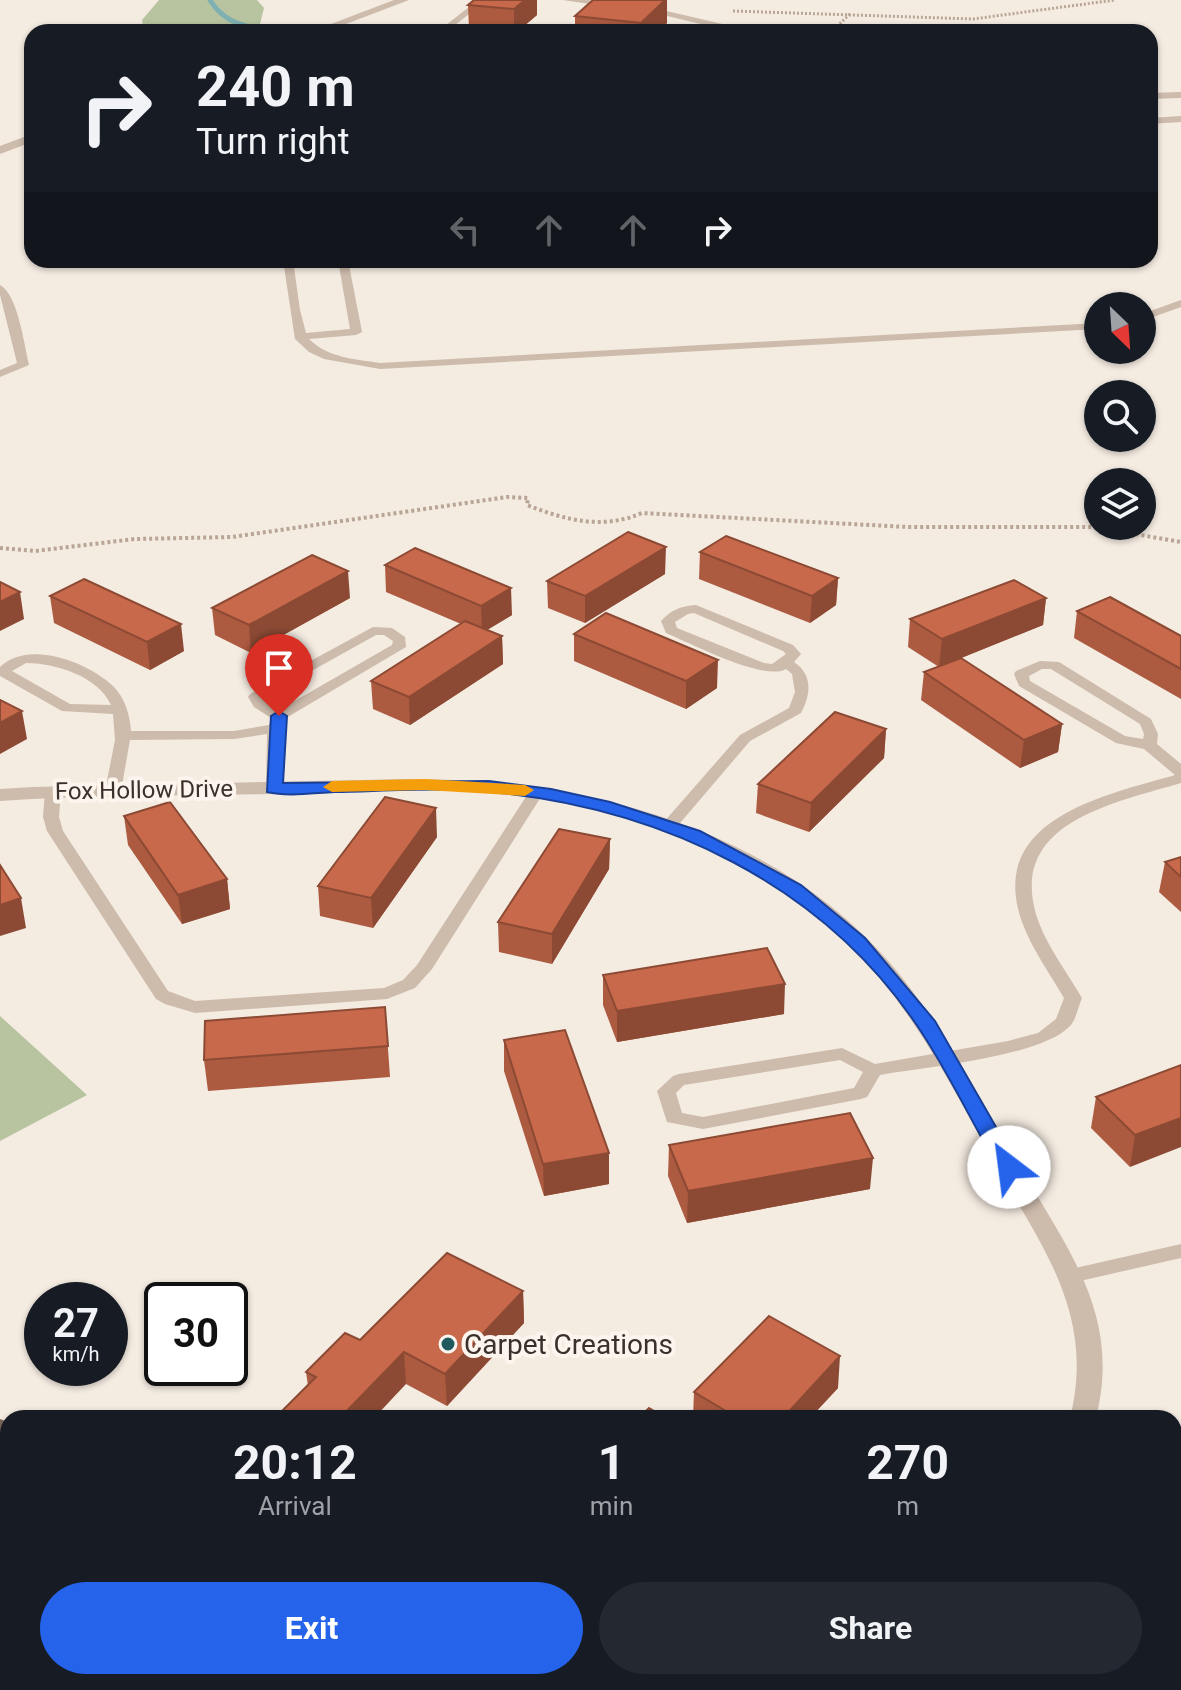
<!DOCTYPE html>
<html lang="en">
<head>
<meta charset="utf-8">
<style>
  body { margin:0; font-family:Roboto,sans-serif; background:#242831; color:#f1f3f6; height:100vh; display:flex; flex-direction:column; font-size:30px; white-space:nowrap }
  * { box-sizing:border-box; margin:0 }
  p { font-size:26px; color:#9ea1a6 }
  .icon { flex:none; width:44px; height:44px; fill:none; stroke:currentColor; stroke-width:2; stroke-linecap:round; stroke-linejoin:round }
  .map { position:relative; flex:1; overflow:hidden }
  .panel { position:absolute; left:0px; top:1410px; width:1182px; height:280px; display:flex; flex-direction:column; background:#171b24; border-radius:24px 24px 0 0; box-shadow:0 2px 6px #0004 }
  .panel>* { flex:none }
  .guide { position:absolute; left:24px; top:24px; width:1134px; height:244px; border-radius:24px; box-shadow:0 2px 6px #0004; background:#171b24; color:#f1f3f6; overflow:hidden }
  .needle { width:52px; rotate:155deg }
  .fabs { position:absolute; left:1084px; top:292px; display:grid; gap:16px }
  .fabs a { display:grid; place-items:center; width:72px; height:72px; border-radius:50%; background:#171b24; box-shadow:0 2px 6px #0004; font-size:40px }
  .speed { position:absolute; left:24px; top:1282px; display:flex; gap:16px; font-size:40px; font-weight:700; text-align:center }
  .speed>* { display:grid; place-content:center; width:104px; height:104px; border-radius:50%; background:#171b24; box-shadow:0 2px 6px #0004; line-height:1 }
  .speed small { font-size:20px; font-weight:400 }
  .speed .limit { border:4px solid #111; border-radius:12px; background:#fff; color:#111 }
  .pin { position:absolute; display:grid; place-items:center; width:68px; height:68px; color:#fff; margin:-82px -34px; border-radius:50% 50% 50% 0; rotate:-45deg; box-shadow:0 0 8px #0007 }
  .pin .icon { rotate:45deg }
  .me { position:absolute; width:88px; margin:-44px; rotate:330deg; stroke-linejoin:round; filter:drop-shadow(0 0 6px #0008) }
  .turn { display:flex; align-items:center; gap:28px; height:168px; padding:0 40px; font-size:36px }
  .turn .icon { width:104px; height:104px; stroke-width:2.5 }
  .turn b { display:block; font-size:56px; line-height:68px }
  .lanes { display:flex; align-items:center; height:76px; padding:0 40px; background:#0003; justify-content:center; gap:40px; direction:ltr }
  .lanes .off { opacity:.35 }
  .eta { display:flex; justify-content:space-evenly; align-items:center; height:136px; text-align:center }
  .eta b { font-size:48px; font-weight:700; line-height:56px }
  .button { display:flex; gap:16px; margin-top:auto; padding:16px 40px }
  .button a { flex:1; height:92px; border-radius:48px; background:#2563eb; color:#fff; font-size:32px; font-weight:700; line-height:92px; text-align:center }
  .button a+a { background:#242831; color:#f1f3f6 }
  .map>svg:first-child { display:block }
  .green { fill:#b8c4a0 }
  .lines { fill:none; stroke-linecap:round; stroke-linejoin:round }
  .stream { stroke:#7fb0b2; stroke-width:5 }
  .path-far1 { stroke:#b9a596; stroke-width:3; stroke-dasharray:2 2; stroke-linecap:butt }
  .path { stroke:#b9a596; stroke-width:4; stroke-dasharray:3 3; stroke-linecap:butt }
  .service { fill:#cdbbac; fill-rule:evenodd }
  .minor { fill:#cdbbac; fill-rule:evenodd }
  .primary { fill:#7d675c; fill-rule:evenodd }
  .wall { fill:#ac5a40 }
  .shaded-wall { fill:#8c4a34 }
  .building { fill:#c8694b; stroke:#8c4a34; stroke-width:2 }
  .route { fill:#2563eb; stroke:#184099; stroke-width:2 }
  .slow { fill:#f59e0b }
  .poi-dot { fill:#1f5a5e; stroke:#fbf5ee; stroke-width:3 }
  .labels { text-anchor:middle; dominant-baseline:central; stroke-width:8; stroke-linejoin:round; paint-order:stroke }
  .street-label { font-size:24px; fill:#3b302b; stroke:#fbf5ee }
  .near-poi-label { font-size:28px; fill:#3b302b; stroke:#fbf5ee; text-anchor:start }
</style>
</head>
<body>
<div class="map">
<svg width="1181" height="1690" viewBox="0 0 1181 1690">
  <rect width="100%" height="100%" fill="#f4ebe1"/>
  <g class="green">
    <path d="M159,0H257L264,8L258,32H144L142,20Z"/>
    <path d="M0,1016L87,1095L0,1141Z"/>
  </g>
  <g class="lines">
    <path class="stream" d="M210,0C227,29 258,28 288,32"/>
    <g class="path-far1">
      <path d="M733,11L973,19L1115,0"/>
      <path d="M831,32L850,14"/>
    </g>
    <path class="path" d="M0,548L35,551L135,539L232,537L507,497L528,498L527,505C565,520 603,530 642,513L908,527H1095L1181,542"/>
    <g class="service">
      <path d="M478,0H487L446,32H437Z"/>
      <path d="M563,0H588L614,5L610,7Z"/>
      <path d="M645,6L748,30L749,32H734L642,10Z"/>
      <path d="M1181,92V98L1150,99V93Z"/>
      <path d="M1181,116V122L1150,124V118Z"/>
      <path d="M283,260H293L300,310L306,333L350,329L338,260H348L362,332L356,335L309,339C328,358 355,359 380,363L1098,323V329L380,369L324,359L309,352L295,339Z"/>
      <path d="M0,285C18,295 24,344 29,365L0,377V370L17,363L0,295Z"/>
      <path d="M1181,300V307L1142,321V314Z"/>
      <path d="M696,605L793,645L801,654L794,662C813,675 811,694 801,713L750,741L675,829L669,831L661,826L663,823L740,735L789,708L795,692L792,674L786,669C765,682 690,643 666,633L661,621C671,610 681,606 696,605ZM694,613L783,651L786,654L772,664L764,663L677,628L675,622L688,614Z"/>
      <path d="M373,627L392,628L405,637L406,647L286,718L282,728V788L274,793L266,788L267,734L234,739L130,740L121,791L118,794H108L105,791L115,740L113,714L62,711L0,676V667C28,639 88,662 113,686C125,698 130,715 131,731H234L269,725L271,718L254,707L248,697L250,694ZM376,635H384L393,641L392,645L279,710L263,698ZM26,663C55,663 98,676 111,705L70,704L12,671Z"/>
      <path d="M1040,661L1059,662L1151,719L1158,734L1157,744L1181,764V783C1110,804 1003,824 1039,923C1049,949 1068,974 1082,998C1078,1007 1076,1020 1070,1026C1041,1057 924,1067 880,1075L867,1097L861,1099L703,1129L667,1122L657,1091L673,1076L679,1074L842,1048L875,1064L1008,1041L1038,1033L1056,1019L1064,998C1050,974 1032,949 1022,922C986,820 1102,796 1175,775L1144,749L1116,743L1019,686L1014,674L1016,671ZM1042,669H1051L1140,724L1144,734L1143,739L1125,736L1030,681L1029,676ZM840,1060L863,1072L854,1088L703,1117L682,1113L676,1093L684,1085Z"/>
      <path d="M53,786L61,791L59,817L63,831L168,991L195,1001L384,988L403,980L417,965L531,789H541L544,792L432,969L415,988L387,999L195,1013L165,1004L156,999L47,831L43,817L45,791Z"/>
      <path d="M1181,1244V1258L1071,1283L1064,1281L1061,1276L1064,1271L1071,1269Z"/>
      <path d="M8,1601V1625L0,1628V1604Z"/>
      <path d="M538,1682H563L559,1690H534Z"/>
      <path d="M636,1682H671L676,1690H641Z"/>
      <path d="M697,1682H736L731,1690H692Z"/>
    </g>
    <g class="minor">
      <path d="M394,0H409L325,32H310Z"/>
      <path d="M32,134V142L0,154V146Z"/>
      <path d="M408,779C583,779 771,826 890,963C944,1026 981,1101 1023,1172C1071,1254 1121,1318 1096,1418H1070C1097,1311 1038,1242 989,1153C949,1081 910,1004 850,946C747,847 607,798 466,791C401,788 337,792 272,794C181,796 91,795 0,801V789L33,787Z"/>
    </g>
    <g class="primary">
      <path d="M0,1419L8,1422V1448L0,1445Z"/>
      <path d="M399,1682H441L445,1690H403Z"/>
      <rect x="819" y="1682" width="30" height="8"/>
    </g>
  </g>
  <g class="wall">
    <path d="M474,0L537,15L517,32H492L469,29L468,5Z"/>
    <path d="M575,16L667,23L657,32H575Z"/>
    <path d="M700,552L838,578L836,605L810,623L699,579Z"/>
    <path d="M385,565L512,615L487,630L502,636L503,664L410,725L373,709L371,681L461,624L386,592Z"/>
    <path d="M665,574L585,623L548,608L547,581Z"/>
    <path d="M50,596L184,651L150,670L54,623Z"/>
    <path d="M350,598L251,653L215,635L212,608Z"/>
    <path d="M1046,598L1043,625L961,658L1062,724L1058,752L1020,768L921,700L924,672L939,667L908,647L910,619Z"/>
    <path d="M1077,611L1181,636V699L1074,638Z"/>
    <path d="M574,634L717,688L686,709L574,661Z"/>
    <path d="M886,729L884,758L809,832L756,813L758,784Z"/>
    <path d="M124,816L227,879L230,909L182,924L128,845Z"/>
    <path d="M437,837L373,928L320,916L318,886Z"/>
    <path d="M610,839L609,869L552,964L499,952L498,922Z"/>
    <path d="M1181,857V912L1159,892L1165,862Z"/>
    <path d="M603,975L784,1014L617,1042L603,1005Z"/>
    <path d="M385,1007L390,1077L208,1091L204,1060Z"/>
    <path d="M504,1040L609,1153V1184L544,1196L504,1071Z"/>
    <path d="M1181,1065L1130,1167L1091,1128L1096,1097Z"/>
    <path d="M669,1145L870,1189L687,1223L668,1176Z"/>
    <path d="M523,1291L524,1323L447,1406L406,1384L308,1386L306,1372L360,1340Z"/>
    <path d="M838,1388L810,1418H693L694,1392Z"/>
  </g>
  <g class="shaded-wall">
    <path d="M525,0H537V15L517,32H514V9Z"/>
    <path d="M665,0H667V23L657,32H641V23Z"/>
    <path d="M666,547L665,574L585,623V596Z"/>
    <path d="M348,571L350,598L251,653L249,625Z"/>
    <path d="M838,578L836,605L810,623L812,596Z"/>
    <path d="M511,588L512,615L482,633L481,606Z"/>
    <path d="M20,592L24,619L0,631V602Z"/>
    <path d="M1046,598L1043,625L939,667L942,639Z"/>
    <path d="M181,624L184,651L150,670L147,642Z"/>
    <path d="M502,636L503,664L410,725L409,697Z"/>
    <path d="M718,660L717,688L686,709V681Z"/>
    <path d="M22,711L27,739L0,754V723Z"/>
    <path d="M1062,724L1058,752L1020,768L1024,740Z"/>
    <path d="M886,729L884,758L809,832L811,803Z"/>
    <path d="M436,808L437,837L373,928L371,898Z"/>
    <path d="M610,839L609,869L552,964V934Z"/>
    <path d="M227,879L230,909L182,924L178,895Z"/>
    <path d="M21,898L26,928L0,936V905Z"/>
    <path d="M785,984L784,1014L617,1042V1011Z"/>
    <path d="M1181,1118V1147L1130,1167L1135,1135Z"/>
    <path d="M609,1153V1184L544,1196L543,1164Z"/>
    <path d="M873,1158L870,1189L687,1223L688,1191Z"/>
    <path d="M523,1291L524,1323L447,1406L445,1374Z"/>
    <path d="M404,1352L406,1384L374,1418H340Z"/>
    <path d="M840,1356L838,1388L810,1418H783Z"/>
  </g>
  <g class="building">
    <path d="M474,0H525L514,9L468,5Z"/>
    <path d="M593,0H665L641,23L575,16Z"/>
    <path d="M628,532L666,547L585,596L547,581Z"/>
    <path d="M726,536L838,578L812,596L700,552Z"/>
    <path d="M415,548L511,588L481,606L385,565Z"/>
    <path d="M312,555L348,571L249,625L212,608Z"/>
    <path d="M84,579L181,624L147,642L50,596Z"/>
    <path d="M1014,580L1046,598L942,639L910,619Z"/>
    <path d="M0,582L20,592L0,602Z"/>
    <path d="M1110,597L1181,636V669L1077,611Z"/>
    <path d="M606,613L718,660L686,681L574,634Z"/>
    <path d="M465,621L502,636L409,697L371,681Z"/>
    <path d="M961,658L1062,724L1024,740L924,672Z"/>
    <path d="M0,700L22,711L0,723Z"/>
    <path d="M835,712L886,729L811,803L758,784Z"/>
    <path d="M385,797L436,808L371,898L318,886Z"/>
    <path d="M170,802L227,879L178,895L124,816Z"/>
    <path d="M559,829L610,839L552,934L498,922Z"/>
    <path d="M1181,857V877L1165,862Z"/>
    <path d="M0,865L21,898L0,905Z"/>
    <path d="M767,948L785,984L617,1011L603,975Z"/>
    <path d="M385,1007L388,1046L204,1060L205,1021Z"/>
    <path d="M565,1030L609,1153L543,1164L504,1040Z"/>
    <path d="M1181,1065V1118L1135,1135L1096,1097Z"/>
    <path d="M850,1113L873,1158L688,1191L669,1145Z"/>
    <path d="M447,1253L523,1291L445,1374L404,1352L340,1418H275L316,1377L306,1372L345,1333L360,1340Z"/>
    <path d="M769,1316L840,1356L783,1418H724L729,1413L694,1392Z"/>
    <path d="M649,1408L666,1418H639Z"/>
  </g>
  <path class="route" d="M279,711L287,716L283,783L489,781L551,789L610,802L700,831L801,885L865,938L935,1021L1019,1167L1016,1172H1001C973,1125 950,1075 920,1030C824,884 661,808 491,792C439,787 386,791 334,792C313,793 288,797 267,792L271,716Z"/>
  <path class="slow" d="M425,779L525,785L534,790L525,796L425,790L332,792L323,787L332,781Z"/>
  <circle class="poi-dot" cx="448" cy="1344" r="8"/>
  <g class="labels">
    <g class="street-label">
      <text transform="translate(144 790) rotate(-1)">Fox Hollow Drive</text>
    </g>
    <g class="near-poi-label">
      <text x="464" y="1344">Carpet Creations</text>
    </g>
  </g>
</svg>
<div class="fabs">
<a><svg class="needle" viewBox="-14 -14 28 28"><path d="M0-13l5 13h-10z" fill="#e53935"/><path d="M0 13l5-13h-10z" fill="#9ea1a6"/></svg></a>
<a><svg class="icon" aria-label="search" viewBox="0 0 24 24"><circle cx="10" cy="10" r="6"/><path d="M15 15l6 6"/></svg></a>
<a><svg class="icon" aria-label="layers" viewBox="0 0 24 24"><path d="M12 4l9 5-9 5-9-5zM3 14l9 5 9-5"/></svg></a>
</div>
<div class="speed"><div>27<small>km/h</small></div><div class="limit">30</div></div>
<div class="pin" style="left:279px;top:716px;background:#d93025"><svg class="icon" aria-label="arrive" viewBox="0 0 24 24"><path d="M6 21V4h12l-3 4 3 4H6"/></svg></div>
<svg class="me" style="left:1009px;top:1167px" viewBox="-20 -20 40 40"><circle r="19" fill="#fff"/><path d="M0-13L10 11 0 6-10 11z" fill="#2563eb"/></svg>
<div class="guide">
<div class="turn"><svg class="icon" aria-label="right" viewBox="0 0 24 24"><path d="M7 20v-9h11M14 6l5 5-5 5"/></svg><div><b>240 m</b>Turn right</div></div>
<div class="lanes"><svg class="icon off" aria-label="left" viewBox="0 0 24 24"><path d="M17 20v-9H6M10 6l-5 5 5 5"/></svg><svg class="icon off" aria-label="ahead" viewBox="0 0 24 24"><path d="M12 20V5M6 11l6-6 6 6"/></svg><svg class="icon off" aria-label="ahead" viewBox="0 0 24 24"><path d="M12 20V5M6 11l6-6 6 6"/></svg><svg class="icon" aria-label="right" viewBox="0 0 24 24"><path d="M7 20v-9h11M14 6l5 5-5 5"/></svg></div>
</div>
<section class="panel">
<div class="eta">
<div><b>20:12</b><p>Arrival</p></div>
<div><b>1</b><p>min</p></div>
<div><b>270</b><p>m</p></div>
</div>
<div class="button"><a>Exit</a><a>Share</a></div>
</section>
</div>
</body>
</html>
